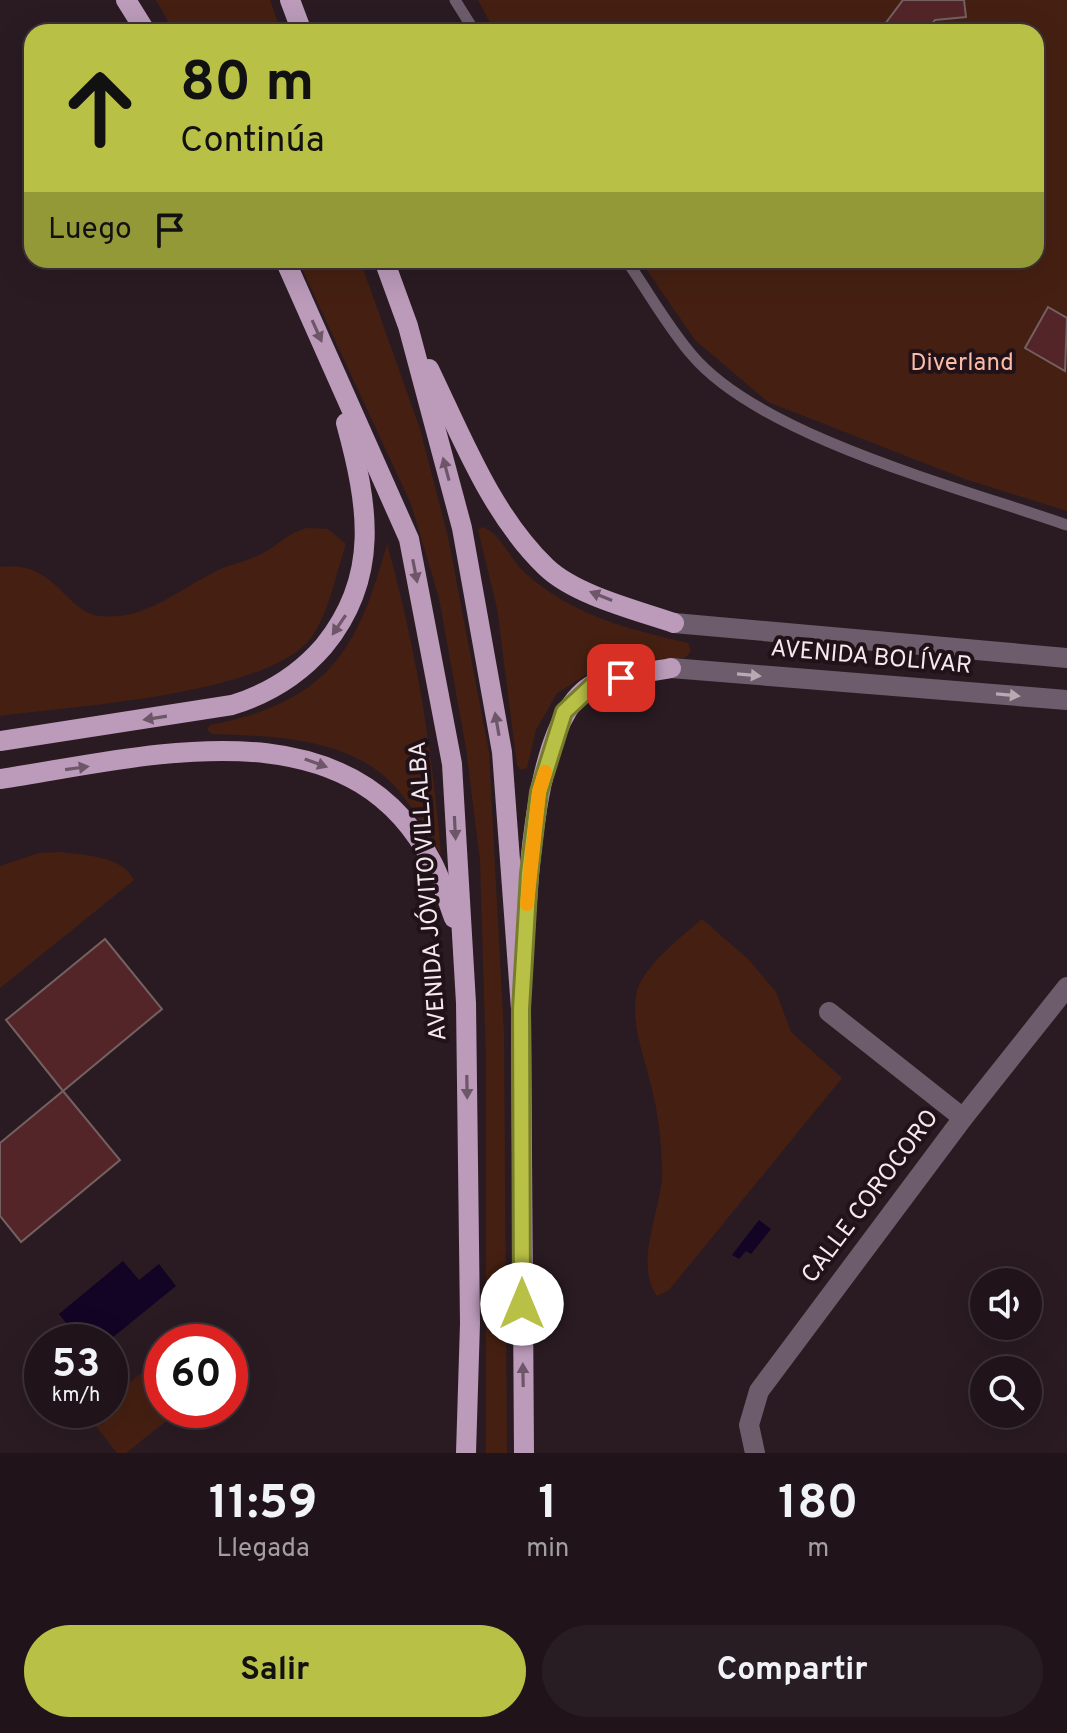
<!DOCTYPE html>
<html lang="es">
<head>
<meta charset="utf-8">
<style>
  body { margin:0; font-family:Overpass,sans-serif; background:#281d23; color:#f1f3f6; height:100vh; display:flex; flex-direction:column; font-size:30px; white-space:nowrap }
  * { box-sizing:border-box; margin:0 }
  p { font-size:26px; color:#a29ea2 }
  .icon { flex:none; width:44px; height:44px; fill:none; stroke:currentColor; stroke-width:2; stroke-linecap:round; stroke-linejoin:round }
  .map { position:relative; height:1453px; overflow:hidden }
  .drawer { display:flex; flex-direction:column; background:#20141a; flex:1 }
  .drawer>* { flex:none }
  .banner { position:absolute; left:24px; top:24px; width:1020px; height:244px; border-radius:24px; box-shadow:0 8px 32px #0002,0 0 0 2px #3d3339; background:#b9c046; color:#111; overflow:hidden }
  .controls { position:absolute; left:970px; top:1268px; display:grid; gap:16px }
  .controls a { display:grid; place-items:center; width:72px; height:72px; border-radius:50%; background:#20141a; box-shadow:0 8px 32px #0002,0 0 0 2px #3d3339; font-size:40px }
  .speed { position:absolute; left:24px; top:1324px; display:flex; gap:16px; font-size:40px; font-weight:700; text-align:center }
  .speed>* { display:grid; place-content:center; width:104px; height:104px; border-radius:50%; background:#20141a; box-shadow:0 8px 32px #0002,0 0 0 2px #3d3339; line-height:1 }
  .speed small { font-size:20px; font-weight:400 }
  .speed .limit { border:12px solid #d22; background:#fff; color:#111 }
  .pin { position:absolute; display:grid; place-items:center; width:68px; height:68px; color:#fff; margin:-34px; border-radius:16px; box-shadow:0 4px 12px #0006 }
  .me { position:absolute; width:88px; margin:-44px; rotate:0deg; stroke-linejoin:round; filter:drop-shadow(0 0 6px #0008) }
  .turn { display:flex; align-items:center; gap:28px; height:168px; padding:0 24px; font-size:36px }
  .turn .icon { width:104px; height:104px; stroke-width:2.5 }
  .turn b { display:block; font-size:56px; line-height:68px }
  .then { display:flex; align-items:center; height:76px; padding:0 24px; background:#0003; gap:16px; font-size:30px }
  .eta { display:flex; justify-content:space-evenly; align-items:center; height:136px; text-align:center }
  .eta b { font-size:48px; font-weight:700; line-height:56px }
  .action { display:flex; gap:16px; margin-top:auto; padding:16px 24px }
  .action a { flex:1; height:92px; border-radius:48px; background:#b9c046; color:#111; font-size:32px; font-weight:700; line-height:92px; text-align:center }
  .action a+a { background:#281d23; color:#f1f3f6 }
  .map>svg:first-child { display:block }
  .green { fill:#452012 }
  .water { fill:#130324 }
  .building { fill:#532529; stroke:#746060; stroke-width:2 }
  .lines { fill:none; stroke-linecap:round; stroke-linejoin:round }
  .service { stroke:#6d5d6c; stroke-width:11 }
  .minor { stroke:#6d5d6c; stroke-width:20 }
  .tertiary { stroke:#6d5d6c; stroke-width:20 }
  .primary { stroke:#bb9aba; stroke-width:20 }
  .oneway { fill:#6e5669 }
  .oneway2 { fill:#b7aab3 }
  .route-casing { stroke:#787d2e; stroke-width:20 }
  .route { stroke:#b9c046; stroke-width:14 }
  .slow { stroke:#f59e0b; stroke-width:14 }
  .labels { text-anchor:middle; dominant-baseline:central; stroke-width:8; stroke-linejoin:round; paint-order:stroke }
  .park-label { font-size:24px; fill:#fbbca7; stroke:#201218 }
  .street-label { font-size:24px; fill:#f4e9ed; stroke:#201218 }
</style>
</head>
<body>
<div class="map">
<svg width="1067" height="1453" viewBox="0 0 1067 1453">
  <rect width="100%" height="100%" fill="#2a1b22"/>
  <g class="green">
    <path d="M156,0H270L281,32H174Z"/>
    <path d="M478,0H1067V511L965,479L768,402L695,340L640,260H1036V32H495Z"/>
    <path d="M298,260H360L420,429L448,537L489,753L504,1036L507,1453H486V1060L480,860L466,748L439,598L411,504Z"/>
    <path d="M483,527C501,534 510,559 524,572C571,615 628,629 688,643L691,651L685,658L607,662L557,693L536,730L527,768L521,770L517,765L497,608L478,530Z"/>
    <path d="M306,528L328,529L346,544C336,573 330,609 313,635C273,695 72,706 0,716V567C56,559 65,613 100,616C147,621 180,588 219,570C235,562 255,560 270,549C283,540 290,533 306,528Z"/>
    <path d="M387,544C416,647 432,748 441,855C424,828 408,796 383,775C337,737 269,736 212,734L207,730L210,725C327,702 357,653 387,544Z"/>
    <path d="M61,852C87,856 121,855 134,880L0,988V866L39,853Z"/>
    <path d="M702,919L748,959L776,992L791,1032L842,1078L669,1290L657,1296C632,1261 665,1205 662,1165C661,1143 659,1120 654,1098C648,1065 629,1026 637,991C643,967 684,934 702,919Z"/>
    <path d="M159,1359L162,1410H180L126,1453H117L88,1416L95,1410H110V1398Z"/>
  </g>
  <g class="water">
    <path d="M759,1220L771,1229L751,1254L746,1251L739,1259L732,1255Z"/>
    <path d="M123,1261L139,1280L159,1264L176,1286L107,1342H81L59,1314Z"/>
  </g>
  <g class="building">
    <path d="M903,0H964L966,17L935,20L926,32H879Z"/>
    <path d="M976,23L977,32H934L933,28Z"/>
    <path d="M1048,307L1067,318L1065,371L1025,348Z"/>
    <path d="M105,939L162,1009L63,1091L6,1020Z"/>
    <path d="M63,1091L120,1160L21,1242L0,1216V1143Z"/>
  </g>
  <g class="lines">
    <g class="service">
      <path d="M455,0L475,32"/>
      <path d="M626,260C648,291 667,326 692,355C761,437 964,489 1067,525"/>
    </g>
    <g class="minor">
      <path d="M829,1012L963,1118"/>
      <path d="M755,1453L749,1425L759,1391L963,1118L1067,987"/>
    </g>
    <g class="tertiary">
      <path d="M674,623L1067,658"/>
      <path d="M671,668L1067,700"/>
    </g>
    <g class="primary">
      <path d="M126,0L146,32"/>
      <path d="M290,0L302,32"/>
      <path d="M285,260L409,539L452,764L466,1003L470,1323L466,1453"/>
      <path d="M384,260L408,326L462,528L502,752L521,1009L524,1453"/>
      <path d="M429,369C462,437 491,514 546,567C575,595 636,610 674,623"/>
      <path d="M0,741L232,705C268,694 299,675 324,646C381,576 368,504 346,423"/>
      <path d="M0,779C142,758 348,698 432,862C441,879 447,899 454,918"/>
      <path d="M525,929C529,872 536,706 598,682C619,673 648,673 671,668"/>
    </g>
  </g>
  <defs><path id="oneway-solid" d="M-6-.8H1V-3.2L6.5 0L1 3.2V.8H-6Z" transform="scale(2)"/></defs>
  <g class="oneway">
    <use href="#oneway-solid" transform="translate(317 331) rotate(66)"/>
    <use href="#oneway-solid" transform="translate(446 469) rotate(-105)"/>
    <use href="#oneway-solid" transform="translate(415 571) rotate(79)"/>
    <use href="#oneway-solid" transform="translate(601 596) rotate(-158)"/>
    <use href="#oneway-solid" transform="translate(339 625) rotate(124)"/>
    <use href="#oneway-solid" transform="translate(155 718) rotate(171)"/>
    <use href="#oneway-solid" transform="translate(497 724) rotate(-100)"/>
    <use href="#oneway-solid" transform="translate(316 763) rotate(20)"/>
    <use href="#oneway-solid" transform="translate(77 768) rotate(-8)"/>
    <use href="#oneway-solid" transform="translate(455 828) rotate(87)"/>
    <use href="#oneway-solid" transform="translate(467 1087) rotate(89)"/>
    <use href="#oneway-solid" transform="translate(523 1375) rotate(-91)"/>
  </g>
  <g class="oneway2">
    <use href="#oneway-solid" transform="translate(749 675) rotate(5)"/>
    <use href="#oneway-solid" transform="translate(1008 695) rotate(5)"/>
  </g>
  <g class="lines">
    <defs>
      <path id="route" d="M522,1304L521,1009L529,874L539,792L564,712L596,682L621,678"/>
    </defs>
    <use href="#route" class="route-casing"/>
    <use href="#route" class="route"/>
    <path class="slow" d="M527,904L539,792L545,772"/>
  </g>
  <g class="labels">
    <g class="park-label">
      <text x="962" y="364">Diverland</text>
    </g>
    <g class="street-label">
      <text transform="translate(871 658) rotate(5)">AVENIDA BOLÍVAR</text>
      <text transform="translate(429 891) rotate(-94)">AVENIDA JÓVITO VILLALBA</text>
      <text transform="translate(871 1197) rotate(-53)">CALLE COROCORO</text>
    </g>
  </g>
</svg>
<div class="controls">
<a><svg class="icon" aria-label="sound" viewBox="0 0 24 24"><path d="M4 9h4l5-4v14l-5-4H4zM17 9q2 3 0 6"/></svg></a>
<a><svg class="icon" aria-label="search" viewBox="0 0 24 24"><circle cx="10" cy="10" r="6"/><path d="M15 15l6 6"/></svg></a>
</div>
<div class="speed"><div>53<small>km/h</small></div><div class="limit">60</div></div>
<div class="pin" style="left:621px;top:678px;background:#d93025"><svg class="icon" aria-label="arrive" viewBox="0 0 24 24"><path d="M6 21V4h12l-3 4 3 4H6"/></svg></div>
<svg class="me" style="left:522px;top:1304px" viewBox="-20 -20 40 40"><circle r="19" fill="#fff"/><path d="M0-13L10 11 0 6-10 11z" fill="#b9c046"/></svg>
<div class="banner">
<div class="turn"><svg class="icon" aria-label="ahead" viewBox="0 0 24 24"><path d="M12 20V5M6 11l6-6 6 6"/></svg><div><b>80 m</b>Continúa</div></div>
<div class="then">Luego<svg class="icon" aria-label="arrive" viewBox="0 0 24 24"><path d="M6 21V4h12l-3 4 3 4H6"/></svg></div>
</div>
</div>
<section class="drawer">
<div class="eta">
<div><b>11:59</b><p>Llegada</p></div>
<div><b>1</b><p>min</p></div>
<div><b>180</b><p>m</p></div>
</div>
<div class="action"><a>Salir</a><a>Compartir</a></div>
</section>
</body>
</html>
